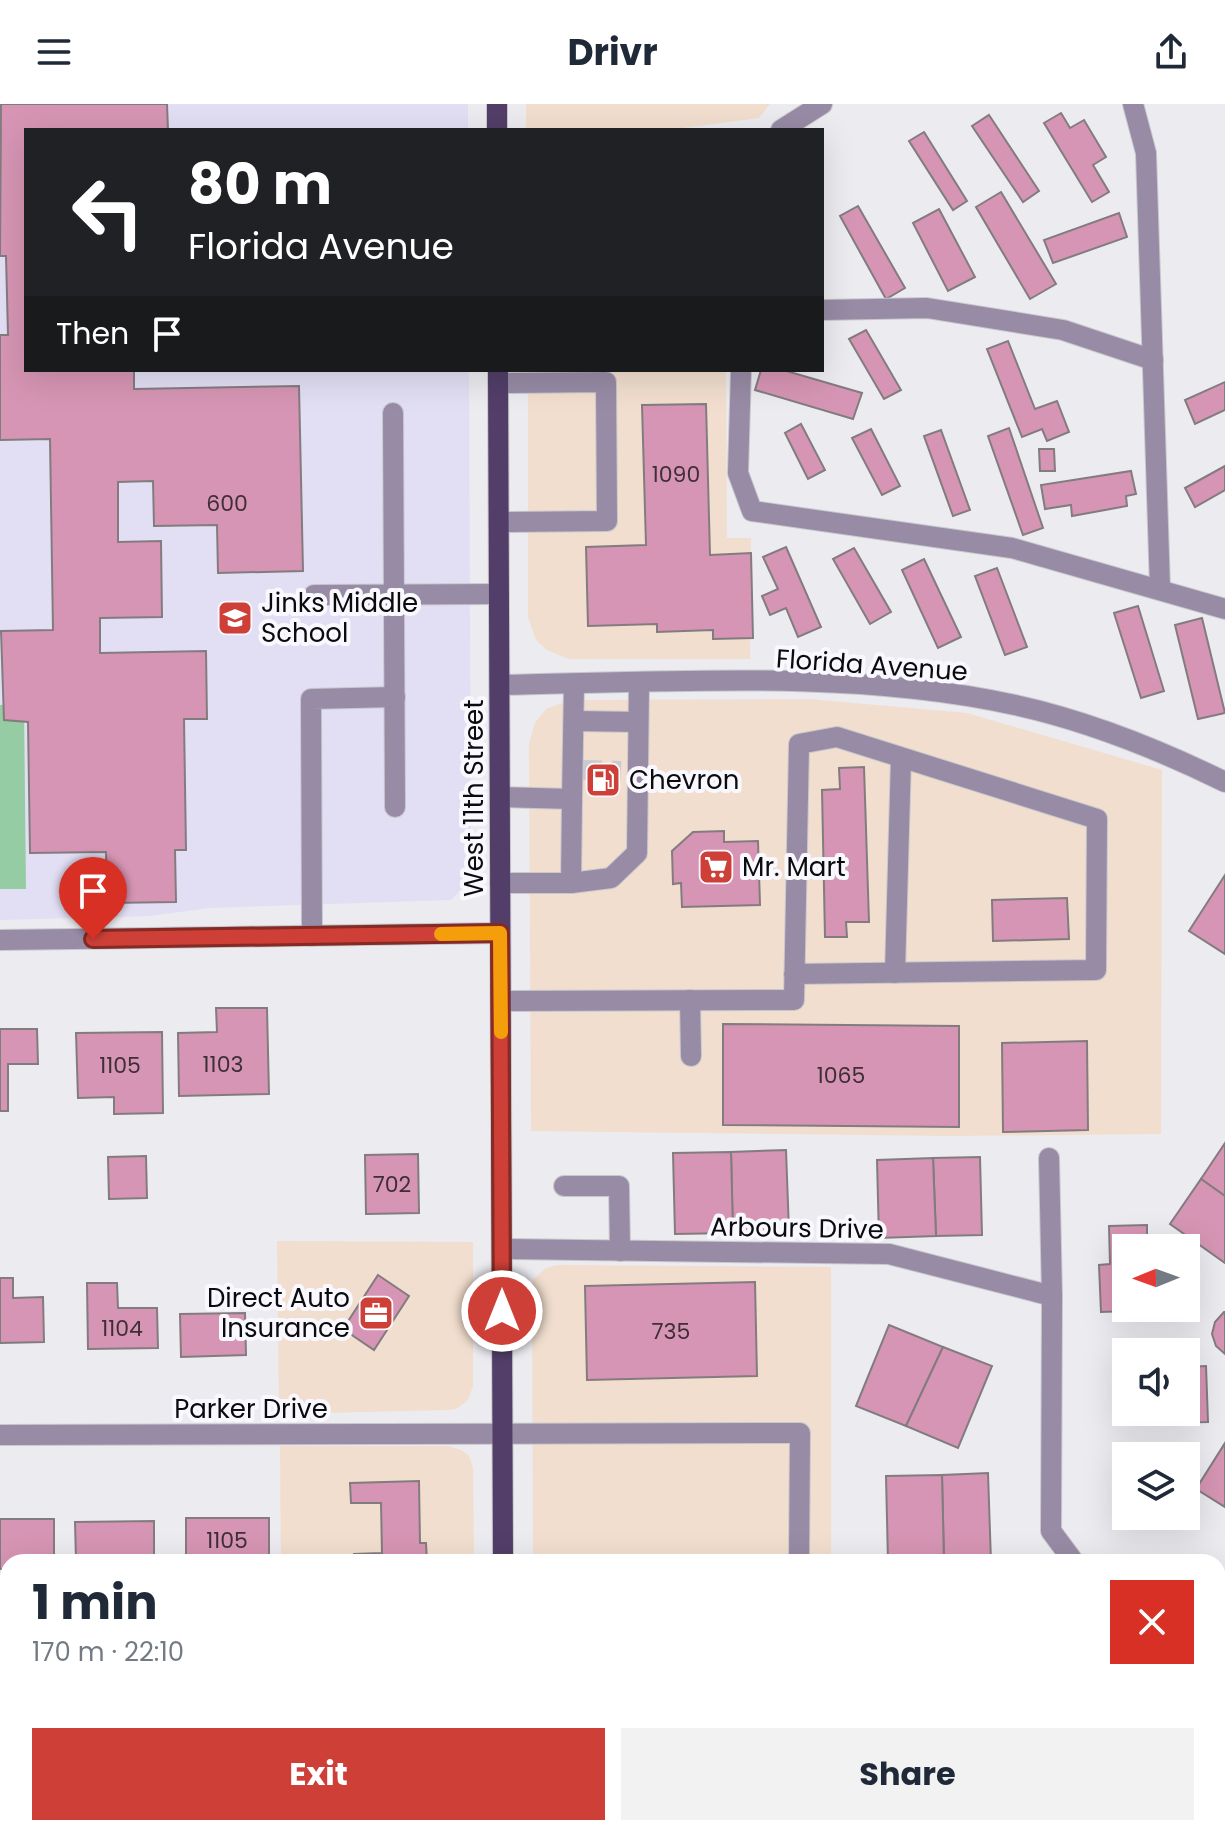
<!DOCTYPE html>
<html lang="en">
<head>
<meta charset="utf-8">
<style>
  body { margin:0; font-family:Poppins,sans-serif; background:#f2f2f3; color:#1f2937; height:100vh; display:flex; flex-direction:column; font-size:30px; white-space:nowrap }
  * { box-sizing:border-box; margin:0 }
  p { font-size:26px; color:#747a83 }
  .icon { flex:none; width:44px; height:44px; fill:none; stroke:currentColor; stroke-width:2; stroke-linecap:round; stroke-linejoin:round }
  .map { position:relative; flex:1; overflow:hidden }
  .side { position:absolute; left:0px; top:1450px; width:1226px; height:282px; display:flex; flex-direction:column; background:#fff; border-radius:24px 24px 0 0; box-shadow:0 8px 32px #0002 }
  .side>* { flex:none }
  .guide { position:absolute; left:24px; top:24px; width:800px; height:244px; border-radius:0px; box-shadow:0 8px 32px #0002; background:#202124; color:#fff; overflow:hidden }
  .needle { width:52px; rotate:269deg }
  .fabs { position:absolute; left:1112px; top:1130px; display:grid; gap:16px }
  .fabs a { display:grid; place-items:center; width:88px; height:88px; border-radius:0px; background:#fff; box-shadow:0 8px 32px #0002; font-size:40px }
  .pin { position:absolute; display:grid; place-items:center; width:68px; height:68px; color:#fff; margin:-82px -34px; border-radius:50% 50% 50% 0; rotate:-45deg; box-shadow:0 0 8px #0007 }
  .pin .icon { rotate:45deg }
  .me { position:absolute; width:88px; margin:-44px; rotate:0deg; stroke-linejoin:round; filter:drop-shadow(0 0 6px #0008) }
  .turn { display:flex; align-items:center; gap:28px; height:168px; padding:0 32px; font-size:36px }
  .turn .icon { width:104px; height:104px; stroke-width:2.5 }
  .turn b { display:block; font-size:56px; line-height:68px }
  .then { display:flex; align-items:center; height:76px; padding:0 32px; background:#0003; gap:16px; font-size:30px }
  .round { display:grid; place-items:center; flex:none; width:84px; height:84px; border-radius:0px; background:#f2f2f3 }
  .head { display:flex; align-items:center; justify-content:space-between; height:136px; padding:0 32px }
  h1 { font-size:48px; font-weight:700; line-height:60px }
  .action { display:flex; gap:16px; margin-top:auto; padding:16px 32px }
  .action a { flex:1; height:92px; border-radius:0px; background:#ce4037; color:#fff; font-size:32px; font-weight:700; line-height:92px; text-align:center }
  .action a+a { background:#f2f2f3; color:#1f2937 }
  header { display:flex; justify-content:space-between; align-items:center; height:104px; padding:0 32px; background:#fff; font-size:36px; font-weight:700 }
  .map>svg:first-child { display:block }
  .commercial { fill:#f1dece }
  .education { fill:#e2dff5 }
  .green { fill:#95cca3 }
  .building { fill:#d695b4; stroke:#827c7f; stroke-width:2 }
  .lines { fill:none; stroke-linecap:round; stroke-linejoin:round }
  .minor-tunnel { stroke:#c9c9ce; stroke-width:20; stroke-dasharray:20 10; stroke-linecap:butt }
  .minor-casing { stroke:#c7c7cc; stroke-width:22 }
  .major-casing { stroke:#c7c7cc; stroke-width:22 }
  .minor { stroke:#978ba5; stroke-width:20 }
  .major { stroke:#523e68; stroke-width:20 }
  .route-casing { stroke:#862a24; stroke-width:20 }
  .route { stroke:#ce4037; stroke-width:14 }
  .slow { stroke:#f59e0b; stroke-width:14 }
  .labels { text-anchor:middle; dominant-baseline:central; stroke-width:8; stroke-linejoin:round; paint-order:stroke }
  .number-label { font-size:22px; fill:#3e2e37 }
  .poi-label { font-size:26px; fill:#0b0b0d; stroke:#f8f8fe; text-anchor:start }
  .street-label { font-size:26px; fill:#0b0b0d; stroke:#f8f8fe }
</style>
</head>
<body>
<header><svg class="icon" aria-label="menu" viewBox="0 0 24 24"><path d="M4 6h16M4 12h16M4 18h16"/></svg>Drivr<svg class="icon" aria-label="share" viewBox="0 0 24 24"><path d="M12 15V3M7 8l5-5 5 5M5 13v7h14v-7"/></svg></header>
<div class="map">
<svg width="1225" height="1731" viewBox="0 0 1225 1731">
  <rect width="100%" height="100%" fill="#ebebf0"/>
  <g class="commercial">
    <path d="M526,0H770L759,14L667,26H526Z"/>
    <path d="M528,266H726L727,434H751L750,555H569L547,546L536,536L528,513Z"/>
    <path d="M809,595L967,609L1162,666L1161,1030L952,1032L531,1027L529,640L535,619L546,605L571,596Z"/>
    <path d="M277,1137L473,1138V1282L468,1296L456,1305L446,1306L279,1310Z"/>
    <path d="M557,1161L831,1163V1458H533L532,1182L533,1176L546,1164Z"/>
    <path d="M280,1342H448L461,1346L469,1352L473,1364L474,1458H281Z"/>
    <path d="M0,1672H8V1724H475V1731H0Z"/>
  </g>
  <path class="education" d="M0,0H468V26H26V266H469L471,762L468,778L451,796L209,804L150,812L0,816Z"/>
  <g class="green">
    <path d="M24,600L26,785H0V601Z"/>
    <path d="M1218,1619H1225V1731H860L829,1724H1218Z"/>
  </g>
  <g class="building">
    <path d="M1,0H167L168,26H26V266H134V285L299,282L303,467L218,469L217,421L154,422L153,377L118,378V438L161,437L162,513L100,514V549L206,547L207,615H184L186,746H175L176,798L107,799L106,748L30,749L28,618L4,616L1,527L53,526L50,335L0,336V231H8L6,152H0Z"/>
    <path d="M1061,9L1070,24L1084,16L1106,53L1093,61L1109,88L1092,98L1044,19Z"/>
    <path d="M989,11L1039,87L1023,98L972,22Z"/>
    <path d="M924,28L967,97L953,106L909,37Z"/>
    <path d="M1001,88L1056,180L1030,195L976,103Z"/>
    <path d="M858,102L905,184L886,195L840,112Z"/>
    <path d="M939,105L975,173L948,187L913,119Z"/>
    <path d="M1119,109L1127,133L1053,159L1044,136Z"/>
    <path d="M866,226L901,286L884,295L849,235Z"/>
    <path d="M1008,237L1035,305L1057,297L1069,328L1047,337L1042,325L1022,333L987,245Z"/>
    <path d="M761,266H783L862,289L853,315L755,286Z"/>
    <path d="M1225,278V306L1195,320L1185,296Z"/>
    <path d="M706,300L710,451L751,449L753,534L713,535V526L657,528V520L588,522L586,443L646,441L642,301Z"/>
    <path d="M801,320L825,366L808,375L785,329Z"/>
    <path d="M1009,324L1043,424L1023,431L988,332Z"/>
    <path d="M871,325L900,382L882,391L852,334Z"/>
    <path d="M941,326L970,406L953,412L924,332Z"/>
    <path d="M1039,345H1054L1055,367H1040Z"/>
    <path d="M1225,362V386L1195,403L1185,384Z"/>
    <path d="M1131,367L1136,390L1126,392L1127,402L1072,412L1071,401L1045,405L1041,381Z"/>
    <path d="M786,443L821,523L798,533L786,504L770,511L762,492L778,485L763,453Z"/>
    <path d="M854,444L891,508L870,520L833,455Z"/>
    <path d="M924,455L961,533L938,544L902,466Z"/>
    <path d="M997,464L1027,543L1005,551L975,472Z"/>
    <path d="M1138,502L1164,587L1141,594L1114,509Z"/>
    <path d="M1202,514L1225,609L1198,615L1175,521Z"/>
    <path d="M864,663L869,818H846L847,833H825L822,686L840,685L839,664Z"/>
    <path d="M724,727V738L758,737L760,801L682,803L681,779L673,780L672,747L693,728Z"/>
    <path d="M1225,771V850L1189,827Z"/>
    <path d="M1067,794L1069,835L993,837L992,796Z"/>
    <path d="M216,904H267L269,990L179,992L178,929L217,928Z"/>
    <path d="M723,920L959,922V1023L723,1021Z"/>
    <path d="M0,925H37L38,960H8V1007H0Z"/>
    <path d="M162,928L163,1009L114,1010V993L78,994L76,929Z"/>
    <path d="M1087,937L1088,1026L1003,1028L1002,939Z"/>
    <path d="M1225,1039V1092L1201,1075Z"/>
    <path d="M786,1046L789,1127L733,1129L731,1048Z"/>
    <path d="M731,1048L733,1129L675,1130L673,1049Z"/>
    <path d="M418,1050L419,1109L366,1110L365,1051Z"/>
    <path d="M146,1052L147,1094L109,1095L108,1053Z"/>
    <path d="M980,1053L982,1131L936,1132L933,1054Z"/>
    <path d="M933,1054L936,1132L879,1134L877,1056Z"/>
    <path d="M1201,1075L1225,1092V1159L1170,1120Z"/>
    <path d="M1147,1121V1144H1126V1204L1161,1206L1101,1208L1099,1161L1110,1160L1109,1122Z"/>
    <path d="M378,1171L409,1192L374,1246L343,1225Z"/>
    <path d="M0,1174H13V1194L43,1193L44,1238L0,1239Z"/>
    <path d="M755,1178L757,1272L587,1276L585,1182Z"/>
    <path d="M87,1179H117L118,1204H157L158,1244L88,1245Z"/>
    <path d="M1224,1208H1225V1250L1216,1242L1212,1230L1215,1218Z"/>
    <path d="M245,1209L246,1251L181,1253L180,1210Z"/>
    <path d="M889,1221L943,1243L906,1322L856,1302Z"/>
    <path d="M943,1243L992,1262L958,1344L906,1322Z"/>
    <path d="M1206,1262L1208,1318L1118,1320L1116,1265H1126V1308H1186V1263Z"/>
    <path d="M1225,1339V1403L1196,1385Z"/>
    <path d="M988,1369L991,1458H944L942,1371Z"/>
    <path d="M942,1371L944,1458H888L886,1372Z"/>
    <path d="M419,1377L420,1439H426L427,1458H354V1450L382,1449L381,1399H351L350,1379Z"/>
    <rect x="186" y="1414" width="83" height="43"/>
    <path d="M0,1415H54V1458H8V1465H0Z"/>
    <path d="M154,1417V1454L76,1456L75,1418Z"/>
  </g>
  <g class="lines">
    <path class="minor-tunnel" d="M582,666L621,667"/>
    <defs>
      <g id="minor">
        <path d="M1133,0L1146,49L1160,484"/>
        <path d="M781,26L822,0"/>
        <path d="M822,206L927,204L1063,226L1153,256"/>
        <path d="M741,266L738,369L752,407L1012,444L1225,505"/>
        <path d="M498,279L606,278L607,417L499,418"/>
        <path d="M393,309L395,703"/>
        <path d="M314,491L499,490"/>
        <path d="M500,581C665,578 853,565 1015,601C1088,617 1158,645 1225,678"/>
        <path d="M574,617L638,618"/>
        <path d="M500,693L572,695L571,779H500"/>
        <path d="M572,695L574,580"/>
        <path d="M571,779L611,774L637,749L639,580"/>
        <path d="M312,832L311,595L395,593"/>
        <path d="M0,836L500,829"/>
        <path d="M895,869L901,654"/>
        <path d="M690,896L691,952"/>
        <path d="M501,897L794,896L799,640L837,633L1097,715L1096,866L794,870"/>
        <path d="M1049,1054L1052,1192"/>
        <path d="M564,1082H619L620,1147"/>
        <path d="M502,1145L889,1150L1052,1192L1051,1427L1074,1458"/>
        <path d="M0,1331L800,1329L799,1458"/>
        <path d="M1218,1486H1225"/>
      </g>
      <g id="major">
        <path d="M497,0V26"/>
        <path d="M498,266L503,1458"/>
        <path d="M504,1724V1731"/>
      </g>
    </defs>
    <use href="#minor" class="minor-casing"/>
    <use href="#major" class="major-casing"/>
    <use href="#minor" class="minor"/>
    <use href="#major" class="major"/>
  </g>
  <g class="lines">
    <defs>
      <path id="route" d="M93,835L500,829L502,1207"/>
    </defs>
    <use href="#route" class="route-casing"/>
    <use href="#route" class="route"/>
    <path class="slow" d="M441,830L500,829L501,928"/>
  </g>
  <defs>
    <symbol id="school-square" viewBox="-11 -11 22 22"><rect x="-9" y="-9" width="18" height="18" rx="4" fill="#ce4037" stroke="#f8f8fe"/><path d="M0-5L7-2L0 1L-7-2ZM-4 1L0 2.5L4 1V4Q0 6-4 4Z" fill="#fff"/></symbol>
    <symbol id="fuel-square" viewBox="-11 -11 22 22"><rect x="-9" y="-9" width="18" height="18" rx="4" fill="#ce4037" stroke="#f8f8fe"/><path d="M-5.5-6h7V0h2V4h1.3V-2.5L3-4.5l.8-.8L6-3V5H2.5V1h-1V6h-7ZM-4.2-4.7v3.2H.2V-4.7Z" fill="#fff"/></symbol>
    <symbol id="supermarket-square" viewBox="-11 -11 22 22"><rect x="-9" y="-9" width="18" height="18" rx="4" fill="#ce4037" stroke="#f8f8fe"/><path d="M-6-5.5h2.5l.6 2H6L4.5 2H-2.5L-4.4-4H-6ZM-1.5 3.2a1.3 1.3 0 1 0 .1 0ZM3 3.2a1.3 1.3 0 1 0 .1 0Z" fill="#fff"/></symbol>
    <symbol id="office-square" viewBox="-11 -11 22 22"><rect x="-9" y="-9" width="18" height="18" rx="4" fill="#ce4037" stroke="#f8f8fe"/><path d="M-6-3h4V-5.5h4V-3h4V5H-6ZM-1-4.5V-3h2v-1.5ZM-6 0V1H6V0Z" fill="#fff"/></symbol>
  </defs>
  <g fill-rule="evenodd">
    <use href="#school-square" x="215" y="494" width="40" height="40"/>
    <use href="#fuel-square" x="583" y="656" width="40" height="40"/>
    <use href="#supermarket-square" x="696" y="743" width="40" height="40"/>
    <use href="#office-square" x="356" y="1189" width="40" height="40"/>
  </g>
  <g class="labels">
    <g class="number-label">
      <text x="676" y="370">1090</text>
      <text x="227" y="399">600</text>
      <text x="223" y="960">1103</text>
      <text x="120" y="961">1105</text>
      <text x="841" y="971">1065</text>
      <text x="392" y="1080">702</text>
      <text x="122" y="1224">1104</text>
      <text x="671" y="1227">735</text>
      <text x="227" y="1436">1105</text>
    </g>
    <g class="poi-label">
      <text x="261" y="499">Jinks Middle<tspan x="261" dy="30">School</tspan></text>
      <text x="629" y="676">Chevron</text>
      <text x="742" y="763">Mr. Mart</text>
      <text x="350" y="1194" text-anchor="end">Direct Auto<tspan x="350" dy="30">Insurance</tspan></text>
    </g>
    <g class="street-label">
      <text transform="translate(872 561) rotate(4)">Florida Avenue</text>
      <text transform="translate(474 694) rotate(-90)">West 11th Street</text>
      <text transform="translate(797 1124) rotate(1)">Arbours Drive</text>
      <text x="251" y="1305">Parker Drive</text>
    </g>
  </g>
</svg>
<div class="fabs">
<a><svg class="needle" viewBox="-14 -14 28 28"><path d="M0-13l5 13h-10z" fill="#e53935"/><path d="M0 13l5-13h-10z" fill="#747a83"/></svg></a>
<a><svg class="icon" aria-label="sound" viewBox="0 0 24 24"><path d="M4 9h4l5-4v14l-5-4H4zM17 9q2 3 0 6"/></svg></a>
<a><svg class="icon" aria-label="layers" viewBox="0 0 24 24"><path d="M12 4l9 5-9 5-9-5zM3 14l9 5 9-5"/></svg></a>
</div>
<div class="pin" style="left:93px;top:835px;background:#d93025"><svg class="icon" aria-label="arrive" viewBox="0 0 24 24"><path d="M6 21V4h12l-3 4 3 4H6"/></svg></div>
<svg class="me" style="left:502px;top:1207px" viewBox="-20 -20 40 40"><circle r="17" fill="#ce4037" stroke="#fff" stroke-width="3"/><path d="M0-11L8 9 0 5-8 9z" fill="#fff"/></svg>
<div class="guide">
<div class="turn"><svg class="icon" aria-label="left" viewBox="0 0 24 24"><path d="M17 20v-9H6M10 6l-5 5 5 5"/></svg><div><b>80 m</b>Florida Avenue</div></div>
<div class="then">Then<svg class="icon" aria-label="arrive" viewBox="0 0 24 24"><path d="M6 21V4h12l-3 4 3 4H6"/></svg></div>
</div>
<section class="side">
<div class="head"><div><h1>1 min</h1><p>170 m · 22:10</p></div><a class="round" style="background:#d93025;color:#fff"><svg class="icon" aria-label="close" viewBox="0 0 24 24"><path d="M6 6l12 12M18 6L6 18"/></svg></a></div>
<div class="action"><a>Exit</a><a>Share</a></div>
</section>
</div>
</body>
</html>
